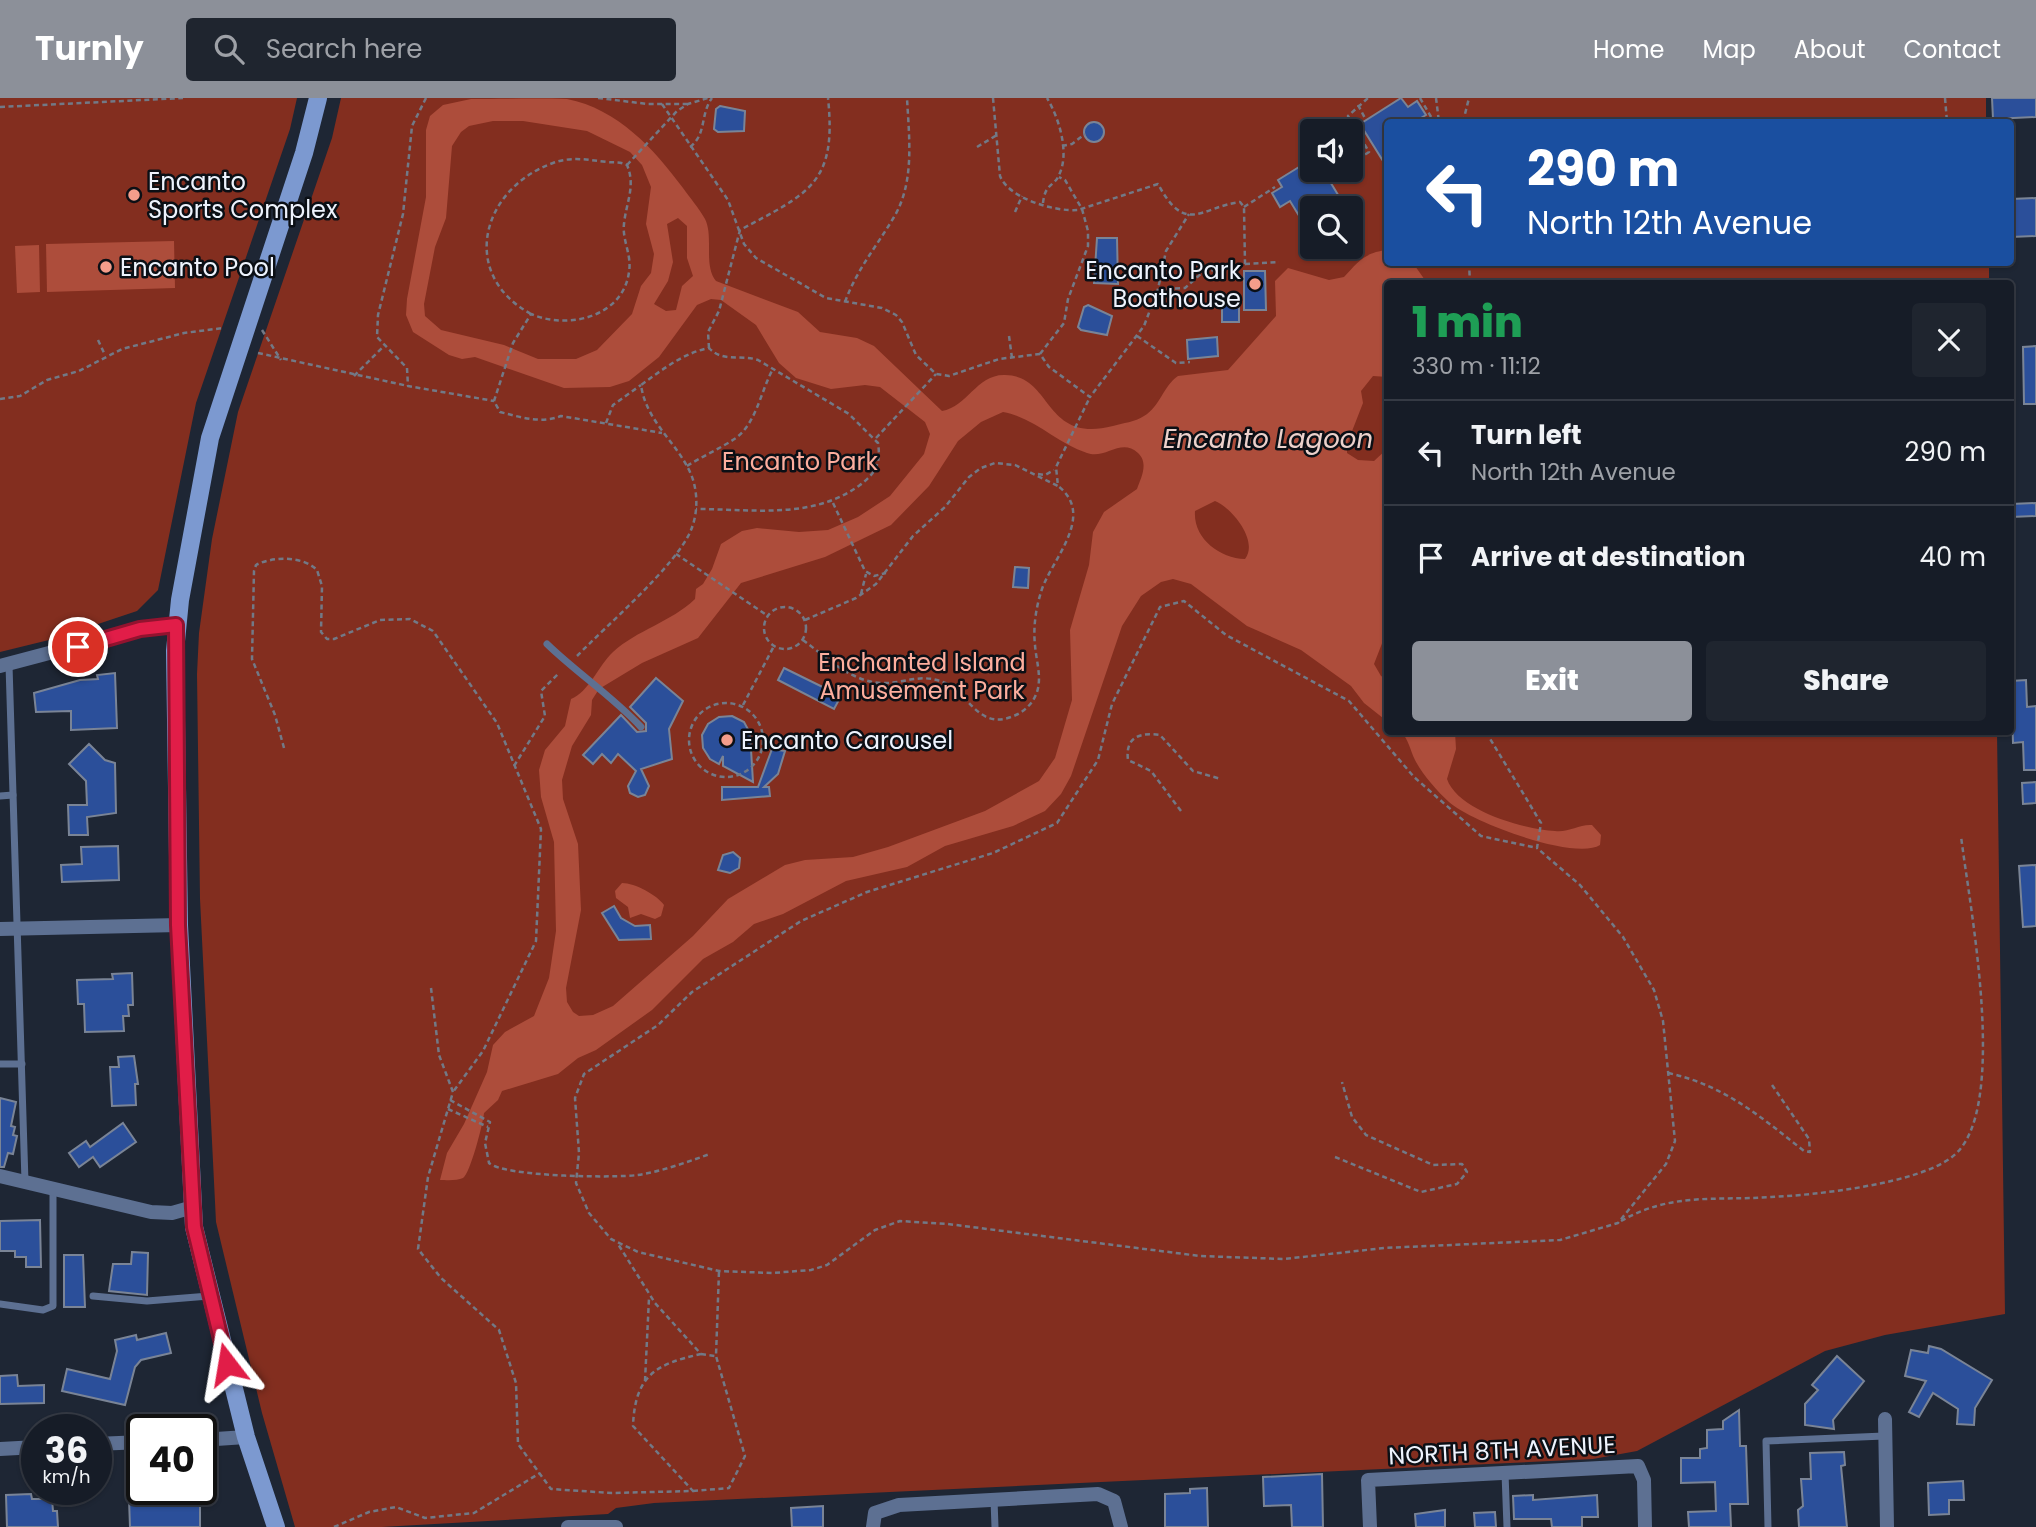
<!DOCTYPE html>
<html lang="en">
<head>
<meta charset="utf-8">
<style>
  body { margin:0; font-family:Poppins,sans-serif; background:#1f252f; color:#f1f3f6; height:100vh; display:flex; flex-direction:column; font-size:26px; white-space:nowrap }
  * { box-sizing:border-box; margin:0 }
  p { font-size:23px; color:#9ea1a7 }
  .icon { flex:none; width:38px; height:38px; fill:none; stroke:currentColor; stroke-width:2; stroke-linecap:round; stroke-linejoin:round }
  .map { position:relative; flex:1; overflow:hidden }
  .sheet { position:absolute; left:1384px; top:182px; width:630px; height:455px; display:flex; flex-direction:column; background:#161c27; border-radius:7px; box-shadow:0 2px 5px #0004,0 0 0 2px #353a44 }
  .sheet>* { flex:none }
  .banner { position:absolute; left:1384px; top:21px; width:630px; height:147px; border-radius:7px; box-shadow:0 2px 5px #0004,0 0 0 2px #353a44; background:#1a4fa0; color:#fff; overflow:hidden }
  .controls { position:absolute; left:1300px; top:21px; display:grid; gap:14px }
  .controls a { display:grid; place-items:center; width:63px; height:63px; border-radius:7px; background:#161c27; box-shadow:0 2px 5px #0004,0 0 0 2px #353a44; font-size:35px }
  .speed { position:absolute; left:21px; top:1316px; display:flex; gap:14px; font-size:35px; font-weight:700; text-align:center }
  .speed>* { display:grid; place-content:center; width:91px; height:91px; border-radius:50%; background:#161c27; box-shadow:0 2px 5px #0004,0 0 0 2px #353a44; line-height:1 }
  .speed small { font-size:18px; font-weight:400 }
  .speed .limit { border:4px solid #111; border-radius:10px; background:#fff; color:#111 }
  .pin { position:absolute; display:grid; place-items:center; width:60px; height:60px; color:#fff; margin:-30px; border:4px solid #fff; border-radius:50%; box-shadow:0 2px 7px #0007 }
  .me { position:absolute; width:77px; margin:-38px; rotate:346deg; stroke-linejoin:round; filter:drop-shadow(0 0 5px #0008) }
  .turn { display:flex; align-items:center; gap:24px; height:147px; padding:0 28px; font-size:32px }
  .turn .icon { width:91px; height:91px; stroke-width:2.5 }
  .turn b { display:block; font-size:49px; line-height:60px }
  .round { display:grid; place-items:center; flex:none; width:74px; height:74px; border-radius:7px; background:#1f252f }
  .headline { display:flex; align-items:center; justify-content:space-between; height:119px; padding:0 28px }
  h1 { font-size:42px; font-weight:800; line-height:52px; color:#1e9e55 }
  .primary-button { display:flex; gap:14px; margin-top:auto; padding:14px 28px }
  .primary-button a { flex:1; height:80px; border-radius:7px; background:#8c9099; color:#fff; font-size:28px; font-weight:800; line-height:80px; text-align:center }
  .primary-button a+a { background:#1f252f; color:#f1f3f6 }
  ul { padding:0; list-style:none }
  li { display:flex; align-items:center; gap:21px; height:105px; padding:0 28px; border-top:2px solid #353a44 }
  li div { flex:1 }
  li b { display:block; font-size:26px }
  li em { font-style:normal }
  header { display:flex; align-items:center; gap:42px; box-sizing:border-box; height:98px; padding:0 35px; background:#8c9099; color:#fff }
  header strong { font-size:33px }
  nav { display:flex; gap:38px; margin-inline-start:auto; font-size:24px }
  .search { width:490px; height:63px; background:#1f252f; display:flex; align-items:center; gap:18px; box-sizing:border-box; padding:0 24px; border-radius:7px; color:#9ea1a7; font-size:26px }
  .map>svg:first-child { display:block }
  .green { fill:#832e1f; fill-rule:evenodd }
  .water { fill:#ad4d3b; fill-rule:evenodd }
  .building { fill:#2b4f9a; stroke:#7a8496; stroke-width:2 }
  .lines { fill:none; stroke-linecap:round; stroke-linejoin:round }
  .path { stroke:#727986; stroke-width:2.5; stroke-dasharray:5 3.5; stroke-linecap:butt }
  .lane { stroke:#5d7092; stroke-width:7 }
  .street { stroke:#5d7092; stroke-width:14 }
  .secondary { stroke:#7c99d0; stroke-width:18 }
  .route-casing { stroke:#92132f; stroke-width:18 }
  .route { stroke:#e11d48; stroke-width:12 }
  .poi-dot { fill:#f49d8b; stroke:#0b0f15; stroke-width:2.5 }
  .labels { text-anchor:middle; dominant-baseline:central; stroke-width:5; stroke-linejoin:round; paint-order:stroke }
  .poi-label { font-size:24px; fill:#eef3fd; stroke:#0b0f15; text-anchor:start }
  .park-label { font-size:24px; fill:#fdae9e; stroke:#0b0f15 }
  .street-label { font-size:24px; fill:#eef3fd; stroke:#0b0f15 }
  .water-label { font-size:26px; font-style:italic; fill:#ecd1cb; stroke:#0b0f15 }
</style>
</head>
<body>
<header>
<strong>Turnly</strong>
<div class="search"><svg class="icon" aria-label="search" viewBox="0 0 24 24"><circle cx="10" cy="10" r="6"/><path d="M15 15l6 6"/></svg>Search here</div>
<nav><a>Home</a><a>Map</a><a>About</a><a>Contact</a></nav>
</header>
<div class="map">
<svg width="2036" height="1429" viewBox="0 0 2036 1429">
  <rect width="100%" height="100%" fill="#1e2634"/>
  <g class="green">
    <path d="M0,0H297L290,31L196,305L158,492L137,513L53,541L0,554Z"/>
    <path d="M341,0H1986V24H1388V164H1989V185L1388,186V634H1997L2005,1216L1885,1237L1825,1253L1637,1353L1593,1361L654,1405L616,1410L608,1416L382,1429H295L262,1315L216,1124L200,801L197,576L199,535L212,441L238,314L332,40ZM1312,33H1351V72H1312ZM1312,110H1351V149H1312Z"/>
  </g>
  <g class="water">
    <path d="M471,1C502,1 537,0 567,1C618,11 654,51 683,90C690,100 699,110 705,121C714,139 703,167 716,183L798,214L820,234L857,240L874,248L942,313C967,309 977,276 1005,277C1053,277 1043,346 1113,328C1123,325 1135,324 1144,318C1160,309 1163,288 1178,278L1228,272L1276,218L1275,183L1288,170L1329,182L1344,179C1358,164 1365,154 1388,152V164L1413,165L1427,185L1388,186V279L1373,278L1361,293L1363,305L1347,346V355L1358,362L1374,363L1388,350V530L1374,566L1381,578L1388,582V624L1364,605L1351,588L1301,552L1247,528L1191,486L1173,481L1161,484L1141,498L1122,528L1071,678L1061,696L1045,713L1013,728L945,748L907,769L846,783L783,816L754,826L733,844L703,861L652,912L596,952L578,960L558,976L502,993L498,1002L484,1015C483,1026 470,1076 463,1080C457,1083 446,1082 440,1082L447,1055L464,1026L487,974L493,947L505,934L534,918L549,880L556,833L554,744L541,699L539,672L545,652L565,628L571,601C589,594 598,568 613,554C637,532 671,524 695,501L696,491L703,486L712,471L721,446L742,433L757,430L799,434L828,432L858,419L890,398L924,356L930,336L925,324L880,289L865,287L831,291L796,280L779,265L756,227L721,202L711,201L697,207L659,259L629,283L610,289L564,290L475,259L462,261L449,257L413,234L406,217L407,201L426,99V32L430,18L443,7ZM493,23H523L587,33L630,54L642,67L651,89L646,126L654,156L651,175L641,188L632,216L597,252L576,261H538L504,247L441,232L425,218L424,206L435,149L446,120L452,48L461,34L469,28ZM678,120L687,128V160L693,178L682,188L676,212L666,213L654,206L668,183L673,164L667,126ZM1003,314C1035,320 1056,345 1087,355C1105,362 1121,339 1138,355C1149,365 1141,380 1137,391L1104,414L1093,434L1089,467L1070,532L1072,602L1055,660L1039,683L985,713L888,749L853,759L805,762L785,767L728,801L693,838L613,908L593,917L579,918L573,914L567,904L566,890L581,812L578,746L563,701L562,682L572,648L591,617L592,602L599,591L642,565L698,540L741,485L825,459L891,427L929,388L958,343L981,324ZM1215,403C1232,410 1259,443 1245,461C1219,460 1193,440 1195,413Z"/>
    <path d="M174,143L175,190L47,194L46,146Z"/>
    <path d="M39,147L40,194L17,195L15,148Z"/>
    <path d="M1401,634H1455L1456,651L1447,681C1458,713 1524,731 1555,733C1568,735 1579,726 1592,727L1601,737L1600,747C1575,763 1471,724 1449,704C1438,694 1422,676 1415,662C1410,652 1409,642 1401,634Z"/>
    <path d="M622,785C635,785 657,797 664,807L661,818L655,821L641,816L630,820L628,809L616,800L615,793Z"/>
  </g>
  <g class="building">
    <path d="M1401,0L1408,9L1417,3L1426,17L1414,24H1388V71L1360,26Z"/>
    <path d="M1992,0H2036V19L1993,21Z"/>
    <path d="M720,8L745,13L744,33L718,34L714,31L716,11Z"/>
    <circle cx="1094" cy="34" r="10"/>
    <path d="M1312,61V72H1323L1346,110H1312V139L1290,103L1280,109L1272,95L1282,89L1278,82Z"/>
    <path d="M2036,100V138L2011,139V101Z"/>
    <path d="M1097,140H1117L1118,186L1094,185Z"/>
    <path d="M1244,173H1265L1266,212H1244Z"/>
    <path d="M1088,207L1112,218L1107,237L1081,232L1078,229L1084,209Z"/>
    <rect x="1222" y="207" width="17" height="17"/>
    <path d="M1217,239L1218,258L1188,261L1187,242Z"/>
    <path d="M2036,248V306H2024L2023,249Z"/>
    <path d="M2036,405V418L2011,419V406Z"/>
    <path d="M1015,469L1029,470L1028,490L1013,489Z"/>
    <path d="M784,570L841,598L834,611L778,582Z"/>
    <path d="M115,575L117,630L71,632V613L36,614L34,595L80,582L98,581L97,577Z"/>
    <path d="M656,580L683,603L669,631L672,661L641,671L649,688L645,697L638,699L630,695L628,688L636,673L618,656L611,665L602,656L593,666L583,657L621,617L637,634L646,633V625L630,609Z"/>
    <path d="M2026,582L2027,609L2036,608V672H2024L2023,644L2013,645L2011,583Z"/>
    <path d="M732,618L744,624L750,635L753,684L723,668V658L719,666L710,661L703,650L702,637L708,626L719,619Z"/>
    <path d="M89,646L105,662L115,665L116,715L87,719L88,737H69L68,707H87L86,683L69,666Z"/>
    <path d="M772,651L785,653L778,676L764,689H769L770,698L722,702V689H758Z"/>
    <path d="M2036,684V705L2023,706L2022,685Z"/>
    <path d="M118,748L119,782L62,784L61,767L82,766L81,749Z"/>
    <path d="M733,754L740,760L739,770L730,775L718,772L723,757Z"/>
    <path d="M2036,767V828L2023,829L2019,768Z"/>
    <path d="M614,808L621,820L635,828L650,827L651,841L619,842L602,815Z"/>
    <path d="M132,875L133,907H128L129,918H123L124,933L85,934L84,906H78L77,882L113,881L112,876Z"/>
    <path d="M134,958L138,986H135L136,1007L112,1008L110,969H119L118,959Z"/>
    <path d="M0,1000L16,1004L11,1028L15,1029L13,1037L17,1038L13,1056L8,1055L4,1069H0Z"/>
    <path d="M123,1025L136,1044L100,1069L93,1059L79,1069L69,1055L86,1043L90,1049Z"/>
    <path d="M40,1122L41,1169H26V1159H15V1153H0V1123Z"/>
    <path d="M132,1154L148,1155L147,1197L109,1193L113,1166H131Z"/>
    <path d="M64,1157H83L85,1209H64Z"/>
    <path d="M166,1235L171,1255L141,1262L135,1269L125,1307L62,1293L67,1271L110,1281L117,1253L115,1242L136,1237L137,1242Z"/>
    <path d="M1929,1248L1941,1251L1992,1282L1975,1310L1974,1327L1957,1326L1958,1311L1933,1295L1919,1319L1909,1314L1926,1283L1905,1278L1911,1252L1928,1255Z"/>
    <path d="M1837,1258L1864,1283L1833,1322L1834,1331L1805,1327V1306L1818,1292L1812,1287Z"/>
    <path d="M17,1277L18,1288L44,1287V1305L0,1306V1278Z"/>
    <path d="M1739,1312L1740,1348H1746L1748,1406H1730L1731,1429H1689L1688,1414L1716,1413L1715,1384L1681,1385V1360H1700V1351L1707,1350V1332L1723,1331V1323Z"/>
    <path d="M1844,1354L1845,1367L1841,1368L1847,1429H1799L1798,1412L1803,1408L1801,1381H1811L1810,1355Z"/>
    <path d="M1322,1376L1323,1429H1292L1291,1407L1264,1408L1263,1379Z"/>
    <path d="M1963,1383L1964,1402H1949V1416L1929,1417L1928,1385Z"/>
    <path d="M1207,1390L1208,1429H1165V1396L1190,1395V1391Z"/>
    <path d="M31,1396L32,1401H52L53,1413H57L58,1429H7L6,1397Z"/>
    <path d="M1533,1397V1402L1597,1397L1598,1419H1582V1429H1552L1551,1421H1514L1513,1398Z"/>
    <path d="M167,1400L200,1401V1429H130L129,1401Z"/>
    <path d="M823,1408V1429H792L791,1410Z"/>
    <path d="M1445,1412V1429H1416L1415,1416Z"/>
    <path d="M1495,1414L1496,1429H1475L1474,1415Z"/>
  </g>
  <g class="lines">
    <g class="path">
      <path d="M426,0L412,28L403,116L378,217L377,239L407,270L408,288L494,303"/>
      <path d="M598,0L648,6H688"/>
      <path d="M993,0L1000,78C1009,101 1056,114 1078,112L1158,86C1186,138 1201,109 1240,104L1244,109L1245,166L1203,174L1185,190L1159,191"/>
      <path d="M1420,0L1434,24"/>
      <path d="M1436,0L1439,24"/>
      <path d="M1945,0L1947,24"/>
      <path d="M662,6L728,102L744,146L756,160L826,200L882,210L896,217L902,224L916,257L936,276L949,278L999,261L1040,256L1049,269L1090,299L1144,228L1158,191L1166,153L1189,116"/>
      <path d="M1358,7L1366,22"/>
      <path d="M0,9L183,0"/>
      <path d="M1463,24L1469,0"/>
      <path d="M1062,48L1072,46L1085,36"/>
      <path d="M690,49C707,36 700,16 712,0"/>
      <path d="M977,49L997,37"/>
      <path d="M1351,66L1369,54L1348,18L1368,0"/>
      <path d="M627,67L677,13L688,6L708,0"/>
      <path d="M1043,105C1045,85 1054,89 1059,77C1070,55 1059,20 1047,0"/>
      <path d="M1244,109L1275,89"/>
      <path d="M1015,114L1022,98"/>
      <path d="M1469,164L1470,186"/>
      <path d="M1245,166L1279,164"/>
      <path d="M845,204C857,171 877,148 894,119C915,84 909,39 907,0"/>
      <path d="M531,216C458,176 482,90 553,65C572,58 588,62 607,64C615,65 619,63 627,67C636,88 626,105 624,126C622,142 632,157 629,174C623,219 568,232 531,216L513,245L494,303L500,314C520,319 541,326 561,318L662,335"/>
      <path d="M262,232L281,262"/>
      <path d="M1009,238L1012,260"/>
      <path d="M1137,238L1176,265L1190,264"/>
      <path d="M98,242L105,257"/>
      <path d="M709,250L708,234L719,213L740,132C809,95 837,86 828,0"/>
      <path d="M258,255L408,288"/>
      <path d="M1040,256L1064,225L1068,201L1088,148V133L1082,111L1065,82L1059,79"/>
      <path d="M354,278L384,248"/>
      <path d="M0,301L20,298L47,282L79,273L122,251L184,235L223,230"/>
      <path d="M606,325L613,307L641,287"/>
      <path d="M876,340L936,276"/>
      <path d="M687,368C703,358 721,350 736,340C757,324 761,292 773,271"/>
      <path d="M1038,376L1045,377L1054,372"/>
      <path d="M833,405L865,473L874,478L886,475"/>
      <path d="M676,456L768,518"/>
      <path d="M861,496L866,476"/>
      <circle cx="785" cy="530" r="21"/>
      <path d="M805,522L856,500L876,486L913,438L945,409L969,379L981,370L995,365L1015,367L1058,388L1056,369L1090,299"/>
      <path d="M803,542C826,559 851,584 882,585C904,586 921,574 945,585C969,596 978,631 1011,619C1023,615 1033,606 1037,594C1042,579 1036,562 1035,547C1033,529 1036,510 1041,494C1050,463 1097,418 1058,388"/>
      <path d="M577,558C606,528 677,467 691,432C699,413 698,388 688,370C673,341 646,322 641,287C662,272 683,255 709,250C723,265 741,256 758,262L849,316L878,345C881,365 876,375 860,387C812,422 753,411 696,411"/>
      <circle cx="726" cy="642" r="37"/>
      <path d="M743,607L774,548"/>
      <path d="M1486,634L1541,725L1537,750L1481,738L1414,679L1349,603L1226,537L1184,503L1160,509L1112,606L1098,662L1057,725L993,755L867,794L801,823L692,894L658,927L584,976L575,1000L579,1055L576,1085L589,1115L611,1141L638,1154L719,1173L772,1175L811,1172L827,1167L875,1132L900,1123L948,1126L1200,1158L1284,1161L1384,1150L1560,1142L1618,1125L1666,1066L1675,1043L1663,923L1654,892L1623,839L1580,787L1537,750"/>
      <path d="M284,650L275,617L252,561L254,473L256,467C273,458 303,458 317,472L322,488L321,534L327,541H334L380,522L410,521L433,533L497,625L541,731L536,843L483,953L453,994"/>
      <path d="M514,668L545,618L541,593L559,575"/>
      <path d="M1181,713L1151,673L1128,662C1125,639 1140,634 1160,637L1193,673L1221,681"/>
      <path d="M431,890L439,957L453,994L428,1079L418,1151L441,1180L499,1232L516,1285L518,1346L551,1391L612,1395L693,1393L633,1328C635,1277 656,1266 701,1256L655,1205L618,1146"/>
      <path d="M1668,975C1724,987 1761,1019 1804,1053L1810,1054L1809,1041L1770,984"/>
      <path d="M450,1002L490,1024L485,1045L489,1065C505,1079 614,1080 638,1077C663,1073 687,1064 710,1056"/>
      <path d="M448,1011L488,1029"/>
      <path d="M1335,1059L1421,1094L1457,1086L1467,1074L1462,1066L1433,1067L1366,1037L1352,1019L1342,984"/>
      <path d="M1621,1123C1672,1094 1716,1103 1771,1099C1816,1097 1917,1086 1952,1059C2011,1015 1969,806 1961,738"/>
      <path d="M701,1256L715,1258"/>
      <path d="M645,1283L649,1200"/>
      <path d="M693,1393L729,1390L745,1358L716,1258L719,1173"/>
      <path d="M334,1429L369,1414L396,1409L425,1420L474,1415L540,1375"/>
    </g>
    <g class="lane">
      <path d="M547,546C577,575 612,598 641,629"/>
      <path d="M9,567L25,1084"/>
      <path d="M0,698L13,697"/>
      <path d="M0,966H22"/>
      <path d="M93,1198L147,1203L209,1198"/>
      <path d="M0,1206L43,1212L53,1208V1090"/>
      <path d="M1505,1375L1507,1429"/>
      <path d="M994,1402L995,1429"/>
      <path d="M1768,1429L1766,1343L1884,1338"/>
    </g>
    <g class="street">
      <path d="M0,568L140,531L176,527"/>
      <path d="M0,831L179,827"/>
      <path d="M0,1078L151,1114L172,1115L193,1109"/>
      <path d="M1885,1321L1887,1429"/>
      <path d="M201,1342L246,1339"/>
      <path d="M96,1346L142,1344"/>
      <path d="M0,1351L37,1349"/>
      <path d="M568,1429H616"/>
      <path d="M873,1429L875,1415L899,1407L1098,1396L1114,1403L1121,1429"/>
      <path d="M1370,1429L1368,1382L1638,1368L1644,1382L1645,1429"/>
    </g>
    <path class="secondary" d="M276,1429L246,1339L194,1129L179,827L175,553L180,502L210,340L304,55L318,0"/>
  </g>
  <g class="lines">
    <defs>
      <path id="route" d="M78,549L140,531L176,527L178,827L194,1129L227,1266"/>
    </defs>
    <use href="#route" class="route-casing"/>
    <use href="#route" class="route"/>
  </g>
  <g class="poi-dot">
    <circle cx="134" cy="97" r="7"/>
    <circle cx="106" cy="169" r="7"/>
    <circle cx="1255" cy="186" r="7"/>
    <circle cx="727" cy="642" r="7"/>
  </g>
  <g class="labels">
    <g class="poi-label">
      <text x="148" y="83">Encanto<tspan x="148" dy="28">Sports Complex</tspan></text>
      <text x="120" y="169">Encanto Pool</text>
      <text x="1241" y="172" text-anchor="end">Encanto Park<tspan x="1241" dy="28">Boathouse</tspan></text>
      <text x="741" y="642">Encanto Carousel</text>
    </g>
    <g class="park-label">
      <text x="800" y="363">Encanto Park</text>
      <text x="922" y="564">Enchanted Island<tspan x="922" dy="28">Amusement Park</tspan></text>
    </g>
    <g class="street-label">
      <text transform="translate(1502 1352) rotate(-3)">NORTH 8TH AVENUE</text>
    </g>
    <g class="water-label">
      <text x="1268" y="341">Encanto Lagoon</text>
    </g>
  </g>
</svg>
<div class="controls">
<a><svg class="icon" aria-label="sound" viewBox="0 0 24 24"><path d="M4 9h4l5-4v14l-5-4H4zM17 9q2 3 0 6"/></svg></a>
<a><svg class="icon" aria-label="search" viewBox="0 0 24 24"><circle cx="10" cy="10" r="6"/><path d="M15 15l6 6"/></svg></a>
</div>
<div class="speed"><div>36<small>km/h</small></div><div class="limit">40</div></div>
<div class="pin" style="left:78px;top:549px;background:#d93025"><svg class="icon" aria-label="arrive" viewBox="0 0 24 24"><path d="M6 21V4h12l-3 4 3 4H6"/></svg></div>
<svg class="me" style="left:227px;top:1266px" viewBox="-20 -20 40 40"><path d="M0-17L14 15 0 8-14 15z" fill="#e11d48" stroke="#fff" stroke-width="4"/></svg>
<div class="banner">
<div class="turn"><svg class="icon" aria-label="left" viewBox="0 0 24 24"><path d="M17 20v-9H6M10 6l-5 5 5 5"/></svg><div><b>290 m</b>North 12th Avenue</div></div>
</div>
<section class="sheet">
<div class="headline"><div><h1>1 min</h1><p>330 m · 11:12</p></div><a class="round"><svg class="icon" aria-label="close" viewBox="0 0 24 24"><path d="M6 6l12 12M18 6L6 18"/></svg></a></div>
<ul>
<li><svg class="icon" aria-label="left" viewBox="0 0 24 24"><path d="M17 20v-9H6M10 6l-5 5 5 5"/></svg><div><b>Turn left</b><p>North 12th Avenue</p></div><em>290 m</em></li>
<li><svg class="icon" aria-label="arrive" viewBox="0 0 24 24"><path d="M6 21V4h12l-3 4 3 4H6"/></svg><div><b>Arrive at destination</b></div><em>40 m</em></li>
</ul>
<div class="primary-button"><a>Exit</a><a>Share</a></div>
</section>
</div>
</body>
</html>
